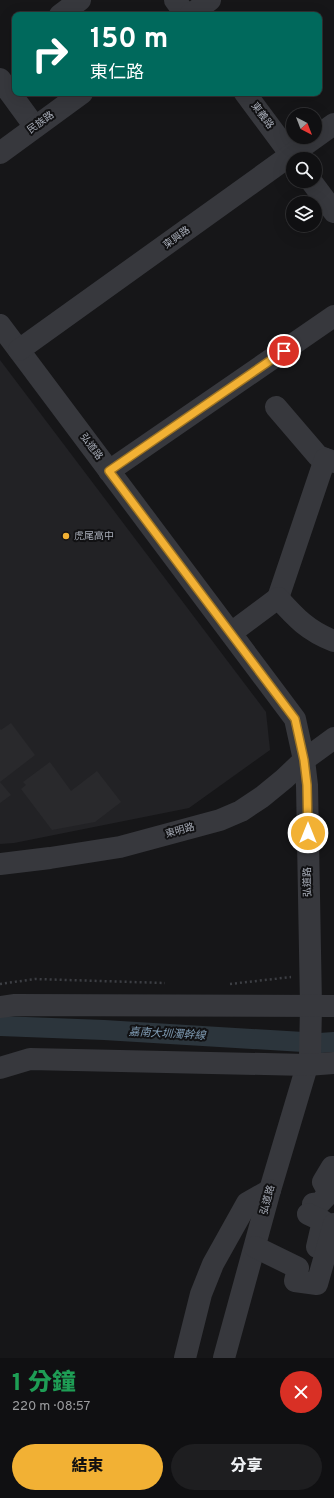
<!DOCTYPE html>
<html lang="zh-TW">
<head>
<meta charset="utf-8">
<style>
  body { margin:0; font-family:Overpass,"Noto Sans TC",sans-serif; background:#1e1e20; color:#f1f3f6; height:100vh; display:flex; flex-direction:column; font-size:15px; white-space:nowrap }
  * { box-sizing:border-box; margin:0 }
  p { font-size:13px; color:#9c9d9f }
  .icon { flex:none; width:22px; height:22px; fill:none; stroke:currentColor; stroke-width:2; stroke-linecap:round; stroke-linejoin:round }
  .map { position:relative; height:1358px; overflow:hidden }
  .panel { display:flex; flex-direction:column; background:#101012; flex:1 }
  .panel>* { flex:none }
  .guide { position:absolute; left:12px; top:12px; width:310px; height:84px; border-radius:8px; box-shadow:0 4px 16px #0002,0 0 0 1px #303032; background:#00695c; color:#fff; overflow:hidden }
  .needle { width:26px; rotate:138deg }
  .buttons { position:absolute; left:286px; top:108px; display:grid; gap:8px }
  .buttons a { display:grid; place-items:center; width:36px; height:36px; border-radius:50%; background:#101012; box-shadow:0 4px 16px #0002,0 0 0 1px #303032; font-size:20px }
  .pin { position:absolute; display:grid; place-items:center; width:34px; height:34px; color:#fff; margin:-17px; border:2px solid #fff; border-radius:50%; box-shadow:0 1px 4px #0007 }
  .me { position:absolute; width:44px; margin:-22px; rotate:0deg; stroke-linejoin:round; filter:drop-shadow(0 0 3px #0008) }
  .turn { display:flex; align-items:center; gap:14px; height:84px; padding:0 12px; font-size:18px }
  .turn .icon { width:52px; height:52px; stroke-width:2.5 }
  .turn b { display:block; font-size:28px; line-height:34px }
  .round { display:grid; place-items:center; flex:none; width:42px; height:42px; border-radius:21px; background:#1e1e20 }
  .overview { display:flex; align-items:center; justify-content:space-between; height:68px; padding:0 12px }
  h1 { font-size:24px; font-weight:800; line-height:30px; color:#1e9e55 }
  .primary-button { display:flex; gap:8px; margin-top:auto; padding:8px 12px }
  .primary-button a { flex:1; height:46px; border-radius:24px; background:#f2b134; color:#111; font-size:16px; font-weight:800; line-height:46px; text-align:center }
  .primary-button a+a { background:#1e1e20; color:#f1f3f6 }
  .map>svg:first-child { display:block }
  .built { fill:#222225 }
  .lines { fill:none; stroke-linecap:round; stroke-linejoin:round }
  .canal { stroke:#2c353c; stroke-width:20 }
  .building { fill:#29292c }
  .path { stroke:#3d3f44; stroke-width:2.5; stroke-dasharray:2 3; stroke-linecap:butt }
  .minor { stroke:#37383d; stroke-width:22 }
  .route-casing { stroke:#9d7322; stroke-width:10 }
  .route { stroke:#f2b134; stroke-width:7 }
  .poi-dot { fill:#f2b134; stroke:#111113; stroke-width:1.5 }
  .labels { text-anchor:middle; dominant-baseline:central; stroke-width:4; stroke-linejoin:round; paint-order:stroke }
  .street-label { font-size:10px; fill:#a8adb8; stroke:#111113 }
  .poi-label { font-size:10px; fill:#a8adb8; stroke:#111113; text-anchor:start }
  .water-label { font-size:11px; font-style:italic; fill:#7f9bb3; stroke:#111113 }
</style>
</head>
<body>
<div class="map">
<svg width="334" height="1358" viewBox="0 0 334 1358">
  <rect width="100%" height="100%" fill="#161618"/>
  <path class="built" d="M0,360L266,712L270,750L189,808L14,843L0,844Z"/>
  <g class="lines">
    <path class="canal" d="M0,1026L104,1030L320,1043L334,1042"/>
  </g>
  <g class="building">
    <path d="M11,723L35,755L0,782L11,795L0,803V729L1,730Z"/>
    <path d="M50,762L71,791L97,771L121,802L95,822L52,830L21,789L26,785L23,782Z"/>
  </g>
  <g class="lines">
    <g class="path">
      <path d="M0,984L35,979L165,983"/>
      <path d="M230,984L291,977"/>
    </g>
    <g class="minor">
      <path d="M175,0L186,15"/>
      <path d="M60,15L80,0"/>
      <path d="M190,15L210,0"/>
      <path d="M0,79L35,127"/>
      <path d="M245,93L294,159"/>
      <path d="M0,153L82,93"/>
      <path d="M311,181L334,212"/>
      <path d="M0,325L295,719L304,760L307,785L311,1006L310,1056L270,1190L224,1358"/>
      <path d="M19,350L334,124"/>
      <path d="M276,407L318,456L334,462"/>
      <path d="M109,471L334,316"/>
      <path d="M278,598L325,459"/>
      <path d="M231,633L278,598C296,618 308,631 334,641"/>
      <path d="M0,864L50,858L120,847L220,820L241,811L262,797L284,779L304,760L334,738"/>
      <path d="M0,1007L15,1005L334,1006"/>
      <path d="M0,1068L30,1059L307,1065L334,1063"/>
      <path d="M313,1204L320,1203L329,1193L323,1182L332,1167H334"/>
      <path d="M308,1214L323,1221L317,1247"/>
      <path d="M255,1247L298,1268L295,1281L317,1284L334,1224"/>
      <path d="M185,1358L201,1294L213,1264L247,1203L270,1190"/>
    </g>
  </g>
  <g class="lines">
    <defs>
      <path id="route" d="M284,351L109,471L295,719L304,760L307,785L308,833"/>
    </defs>
    <use href="#route" class="route-casing"/>
    <use href="#route" class="route"/>
  </g>
  <circle class="poi-dot" cx="66" cy="536" r="4"/>
  <g class="labels">
    <g class="street-label">
      <text transform="translate(262 116) rotate(53)">東義路</text>
      <text transform="translate(41 123) rotate(-36)">民族路</text>
      <text transform="translate(177 238) rotate(-36)">東興路</text>
      <text transform="translate(91 447) rotate(53)">弘道路</text>
      <text transform="translate(180 831) rotate(-15)">東明路</text>
      <text transform="translate(308 882) rotate(-91)">弘道路</text>
      <text transform="translate(268 1200) rotate(-75)">弘道路</text>
    </g>
    <g class="poi-label">
      <text x="74" y="536">虎尾高中</text>
    </g>
    <g class="water-label">
      <text transform="translate(167 1034) rotate(3)">嘉南大圳濁幹線</text>
    </g>
  </g>
</svg>
<div class="buttons">
<a><svg class="needle" viewBox="-14 -14 28 28"><path d="M0-13l5 13h-10z" fill="#e53935"/><path d="M0 13l5-13h-10z" fill="#9c9d9f"/></svg></a>
<a><svg class="icon" aria-label="search" viewBox="0 0 24 24"><circle cx="10" cy="10" r="6"/><path d="M15 15l6 6"/></svg></a>
<a><svg class="icon" aria-label="layers" viewBox="0 0 24 24"><path d="M12 4l9 5-9 5-9-5zM3 14l9 5 9-5"/></svg></a>
</div>
<div class="pin" style="left:284px;top:351px;background:#d93025"><svg class="icon" aria-label="arrive" viewBox="0 0 24 24"><path d="M6 21V4h12l-3 4 3 4H6"/></svg></div>
<svg class="me" style="left:308px;top:833px" viewBox="-20 -20 40 40"><circle r="17" fill="#f2b134" stroke="#fff" stroke-width="3"/><path d="M0-11L8 9 0 5-8 9z" fill="#fff"/></svg>
<div class="guide">
<div class="turn"><svg class="icon" aria-label="right" viewBox="0 0 24 24"><path d="M7 20v-9h11M14 6l5 5-5 5"/></svg><div><b>150 m</b>東仁路</div></div>
</div>
</div>
<section class="panel">
<div class="overview"><div><h1>1 分鐘</h1><p>220 m · 08:57</p></div><a class="round" style="background:#d93025;color:#fff"><svg class="icon" aria-label="close" viewBox="0 0 24 24"><path d="M6 6l12 12M18 6L6 18"/></svg></a></div>
<div class="primary-button"><a>結束</a><a>分享</a></div>
</section>
</body>
</html>
